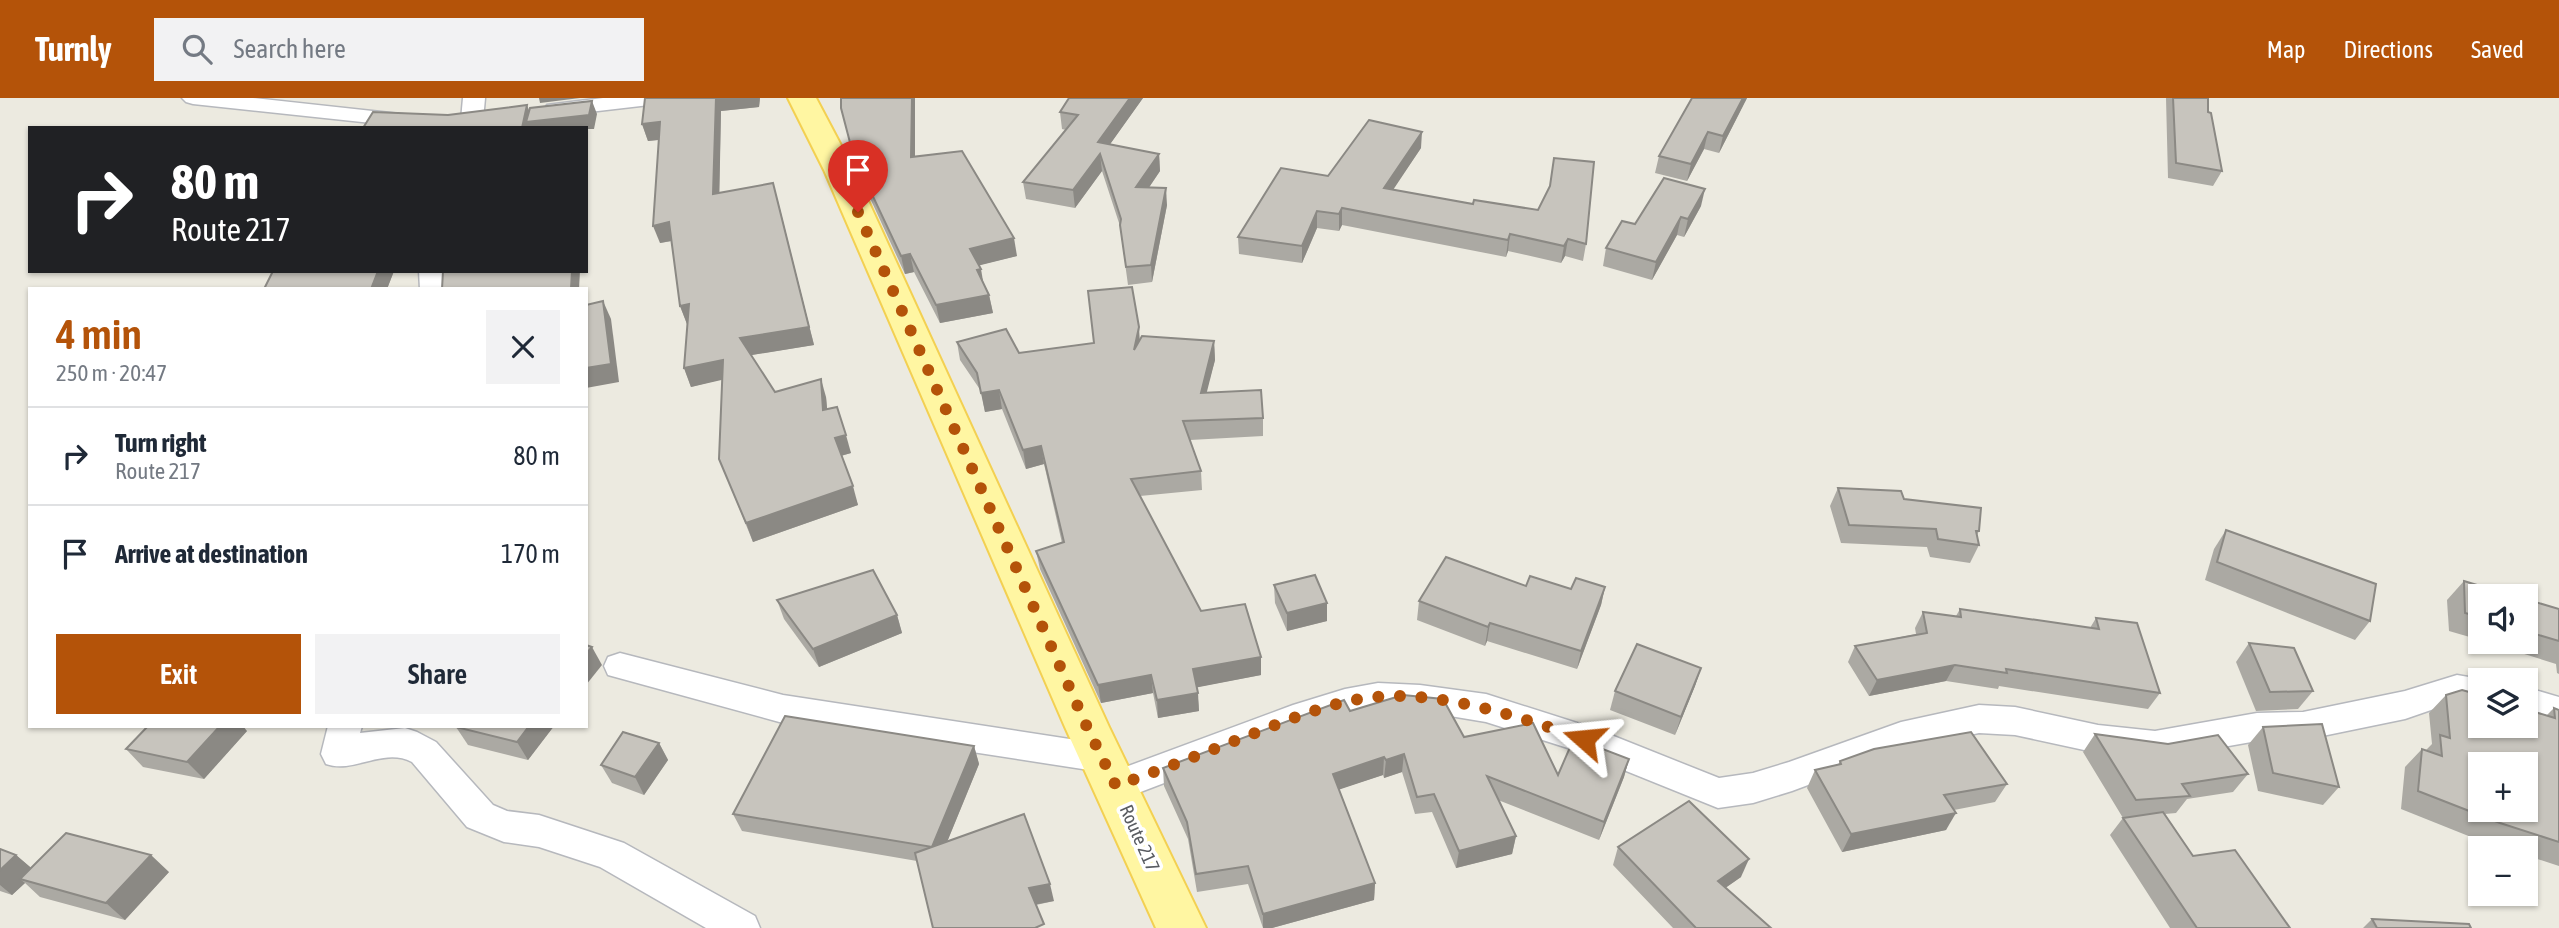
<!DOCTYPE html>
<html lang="en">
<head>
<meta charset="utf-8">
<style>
  body { margin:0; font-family:"Asap Condensed",sans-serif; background:#f2f2f3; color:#1f2937; height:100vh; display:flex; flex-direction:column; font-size:26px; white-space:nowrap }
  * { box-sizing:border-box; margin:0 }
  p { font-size:23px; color:#747a83 }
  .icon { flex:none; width:38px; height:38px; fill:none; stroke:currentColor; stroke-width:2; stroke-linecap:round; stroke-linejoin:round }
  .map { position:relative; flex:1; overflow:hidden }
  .panel { position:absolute; left:28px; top:189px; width:560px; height:441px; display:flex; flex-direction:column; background:#fff; border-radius:0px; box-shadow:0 2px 5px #0004 }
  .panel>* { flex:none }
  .top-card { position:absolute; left:28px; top:28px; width:560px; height:147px; border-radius:0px; box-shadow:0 2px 5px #0004; background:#202124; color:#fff; overflow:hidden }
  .buttons { position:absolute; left:2468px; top:486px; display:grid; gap:14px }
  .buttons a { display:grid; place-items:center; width:70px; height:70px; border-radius:0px; background:#fff; box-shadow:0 2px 5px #0004; font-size:35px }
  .pin { position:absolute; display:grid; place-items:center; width:60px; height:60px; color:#fff; margin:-72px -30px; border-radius:50% 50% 50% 0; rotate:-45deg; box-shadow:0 0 7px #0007 }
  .pin .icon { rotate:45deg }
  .me { position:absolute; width:77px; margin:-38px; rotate:288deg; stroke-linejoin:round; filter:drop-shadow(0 0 5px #0008) }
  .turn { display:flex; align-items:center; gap:24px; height:147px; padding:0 28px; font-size:32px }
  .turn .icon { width:91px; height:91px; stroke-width:2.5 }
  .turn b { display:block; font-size:49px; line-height:60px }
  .round { display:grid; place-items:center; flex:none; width:74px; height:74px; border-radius:0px; background:#f2f2f3 }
  .overview { display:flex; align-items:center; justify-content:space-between; height:119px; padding:0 28px }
  h1 { font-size:42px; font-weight:600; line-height:52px; color:#b45309 }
  .cta { display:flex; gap:14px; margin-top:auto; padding:14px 28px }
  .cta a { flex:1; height:80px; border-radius:0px; background:#b45309; color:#fff; font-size:28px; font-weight:600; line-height:80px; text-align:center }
  .cta a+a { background:#f2f2f3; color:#1f2937 }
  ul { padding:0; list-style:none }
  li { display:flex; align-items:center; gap:21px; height:98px; padding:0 28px; border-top:2px solid #e0e1e3 }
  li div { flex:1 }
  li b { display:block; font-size:26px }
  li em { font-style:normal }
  header { display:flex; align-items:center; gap:42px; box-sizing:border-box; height:98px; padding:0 35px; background:#b45309; color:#fff }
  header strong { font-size:33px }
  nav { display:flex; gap:38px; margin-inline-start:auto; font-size:24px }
  .search { width:490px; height:63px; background:#f2f2f3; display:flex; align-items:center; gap:18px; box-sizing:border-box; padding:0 24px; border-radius:0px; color:#747a83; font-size:26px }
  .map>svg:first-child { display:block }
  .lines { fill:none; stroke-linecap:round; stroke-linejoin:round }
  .street-casing { stroke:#b6b8bd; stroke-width:3 }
  .primary-casing { stroke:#f3d052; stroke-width:4 }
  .street { fill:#fff; fill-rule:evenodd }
  .primary { fill:#fff6a2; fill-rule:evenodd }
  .wall { fill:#aba9a3 }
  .shaded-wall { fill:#8b8984 }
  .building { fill:#c7c4bd; stroke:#8b8984; stroke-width:2; fill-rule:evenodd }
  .route { stroke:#b45309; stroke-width:12; stroke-dasharray:0 21.6 }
  .labels { text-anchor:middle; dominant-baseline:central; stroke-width:7; stroke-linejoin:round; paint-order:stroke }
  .street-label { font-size:19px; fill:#595c61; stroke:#fff }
</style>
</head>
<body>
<header>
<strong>Turnly</strong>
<div class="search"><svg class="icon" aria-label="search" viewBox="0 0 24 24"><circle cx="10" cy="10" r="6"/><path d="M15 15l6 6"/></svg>Search here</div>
<nav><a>Map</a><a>Directions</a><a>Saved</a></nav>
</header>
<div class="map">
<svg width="2559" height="830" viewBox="0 0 2559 830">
  <rect width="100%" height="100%" fill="#eceae0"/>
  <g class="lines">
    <defs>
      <g id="street">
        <path d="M182,0H253L409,17L417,18L420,23L417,28L409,29L193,6L186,4Z"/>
        <path d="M463,0H485L483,22L480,27H464L461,22Z"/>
        <path d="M603,0H669L665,4L658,6L555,18L547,17L544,12L547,7Z"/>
        <path d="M419,173H443L446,191H420Z"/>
        <path d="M620,555L783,597L1102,646L1114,650L1119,660L1114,670L1102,674L783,625L608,577L604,568L608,559Z"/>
        <path d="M2457,577L2492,583H2480V605L2457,603L2405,621L2303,642L2257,643L2155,661L2098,655L2015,637L1979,635L1904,651L1792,693L1753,705L1718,710L1574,652L1486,624L1420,613L1378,611L1345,617L1316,627L1117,703L1104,699L1099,688L1104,677L1293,607L1345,591L1378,585L1420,587L1486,596L1596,631L1719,680L1753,675L1789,664L1901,624L1979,607L2015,609L2098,627L2155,633L2257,615L2303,614L2405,593Z"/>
        <path d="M2525,589L2559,599V627L2525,616Z"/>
        <path d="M328,628H362L360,635L405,630L417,634L436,644L493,707L507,713L539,717L624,745L755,818L760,830H706L600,769L539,749L504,744L467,729L412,664C383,649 354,676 326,666L321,656Z"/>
      </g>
      <path id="primary" d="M788,0H816L854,72L1109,629L1206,830H1156L1065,629L824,72Z"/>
    </defs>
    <use href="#street" class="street-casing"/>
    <use href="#primary" class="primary-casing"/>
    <use href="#street" class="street"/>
    <use href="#primary" class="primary"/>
  </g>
  <g class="wall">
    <path d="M645,0H760L759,9L721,13L719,95L778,103L814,247L751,257L775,294L826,299L827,311L851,355L841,358L858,407L753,444L719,361L722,281L691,289L684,270L688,226H687L680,208L672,143L660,145L659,42L648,43L642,26Z"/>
    <path d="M915,0V58L1017,158L979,167L983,185L989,197L993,215L940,225L914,174L905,176L858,74L841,10Z"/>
    <path d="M1069,0H1143L1110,46L1159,56L1160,73L1149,89L1167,107L1152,184L1128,187L1120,128L1102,73L1075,110L1026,101L1023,84L1066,32L1062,31L1060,14Z"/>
    <path d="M1692,0H1747L1719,55L1704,51L1687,83L1655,75L1659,58Z"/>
    <path d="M2166,0H2208V14L2222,73L2213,88L2168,80Z"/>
    <path d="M1421,50L1393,91L1586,146L1583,163L1565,158L1561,165L1508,153L1506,159L1342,127L1339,133L1317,130L1302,165L1239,156L1238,139L1328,78Z"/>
    <path d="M1701,108L1684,139L1677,137L1652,182L1603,168L1606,150L1635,126Z"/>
    <path d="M213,173H394L387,191H264L273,173L214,175Z"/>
    <path d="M1140,242L1214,243L1215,262L1206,294L1263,320V338L1190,342L1201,373L1202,392L1140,398L1201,513L1261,559V577L1197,589L1199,613L1158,620L1153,595L1101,605L1040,471L1036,453L1062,445L1044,366L1026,371L1002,311L985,314L981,293L960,262L957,244L1019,255Z"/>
    <path d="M1838,390L1904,401L1979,433L1977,437L1979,447L1970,465L1930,459L1927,449L1841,445L1830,408Z"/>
    <path d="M2226,432L2370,523L2355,542L2205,482L2214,451Z"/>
    <path d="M2464,483L2480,499V542L2449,533L2447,502Z"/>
    <path d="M1274,487L1327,505V523L1287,533L1275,505Z"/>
    <path d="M1605,489L1601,507L1577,571L1487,543L1485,548L1417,522L1419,503L1571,491Z"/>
    <path d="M2525,501L2559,511V576L2557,575L2556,566L2486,544H2525Z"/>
    <path d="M777,502L897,517L902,535L819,569L784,521Z"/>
    <path d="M1960,511L2090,530L2096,520L2160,595L2148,611L1999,588L1998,591L1946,583L1869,598L1848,564L1855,548L1916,536L1915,530L1923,514L1956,518Z"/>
    <path d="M2249,545L2313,593L2298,611L2256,613L2236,564Z"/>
    <path d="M1701,570L1695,588L1675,637L1610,612L1615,593Z"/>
    <path d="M2446,597L2546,618L2554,610L2559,612V768L2525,757V751H2505L2481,743L2401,711L2405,669L2422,651L2426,652L2432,646L2429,615Z"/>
    <path d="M1350,613L1464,639L1558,677L1629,661L1624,679L1599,742L1498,702L1516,738L1512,756L1456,770L1432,714L1415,716L1402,674L1384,680L1383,677L1339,691L1375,785L1374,802L1272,830H1263L1248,786L1197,794L1188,741L1164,688L1163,670Z"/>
    <path d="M457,628H554L528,662L468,647L456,629Z"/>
    <path d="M2263,629L2339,689L2323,707L2258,693L2248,647Z"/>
    <path d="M247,633L204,681L143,669L126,651Z"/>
    <path d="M2095,636L2248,676L2233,694L2187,701L2176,715L2165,716L2193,758L2290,830H2170L2110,737L2123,720L2083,654Z"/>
    <path d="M659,645L668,662L644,697L612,685L601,667Z"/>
    <path d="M974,648L979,666L947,744L1054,803L1036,807L917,763L742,733L733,716Z"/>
    <path d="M1840,663L2007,686L1995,704L1954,712L1946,732L1842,754L1807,690L1815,672L1838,667Z"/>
    <path d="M1618,749L1741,779L1725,790L1771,830H1673L1613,767Z"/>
    <path d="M0,751L16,757L31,770L169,774L125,822L40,799L25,785L12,797L0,793Z"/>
    <path d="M2372,821L2471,830H2363Z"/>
  </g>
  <g class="shaded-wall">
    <path d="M539,0H580L540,5Z"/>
    <path d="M716,0H760L759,9L721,13L719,114L713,96Z"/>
    <path d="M912,0H915V76L911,59Z"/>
    <path d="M1130,0H1143L1101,59L1100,56L1102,73L1075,110L1073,92L1098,44Z"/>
    <path d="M1743,0H1747L1719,55L1723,38Z"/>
    <path d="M592,3L597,16L594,31H586V30H522L527,7L533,23Z"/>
    <path d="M660,24L666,41L648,43L642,26Z"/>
    <path d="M1422,34L1421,50L1383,107L1384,90Z"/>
    <path d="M1708,34L1704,51L1687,83L1691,66Z"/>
    <path d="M1159,56L1160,73L1138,106L1136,89Z"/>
    <path d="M773,85L814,247L746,258L740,240Z"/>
    <path d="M1166,90L1167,107L1152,184L1151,167Z"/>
    <path d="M1705,91L1701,108L1684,139L1688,121Z"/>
    <path d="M1342,110V127L1339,133V116Z"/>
    <path d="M1317,113V130L1302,165V148Z"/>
    <path d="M1681,119L1677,137L1652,182L1656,164Z"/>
    <path d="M669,124L676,142L660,145L653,128Z"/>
    <path d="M1510,136L1508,153L1506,159L1508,142Z"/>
    <path d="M1014,140L1017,158L973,169L970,151Z"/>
    <path d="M1568,141L1565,158L1561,165L1564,148Z"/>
    <path d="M910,156L914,174L905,176L901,158Z"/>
    <path d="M981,171L984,189L977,172Z"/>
    <path d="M378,173H394L387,191H371Z"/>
    <path d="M572,173H580L579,191H571Z"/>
    <path d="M989,197L993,215L940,225L936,207Z"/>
    <path d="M603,203L611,221L619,284L586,290V270Z"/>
    <path d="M689,206L696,224L687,226L680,208Z"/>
    <path d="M1139,229L1140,247L1134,252Z"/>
    <path d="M1214,243L1215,262L1202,313L1201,295Z"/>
    <path d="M723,262L730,280L691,289L684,270Z"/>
    <path d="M821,281L826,299L829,330L823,312Z"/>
    <path d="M999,292L1002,311L985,314L981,295Z"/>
    <path d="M846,337L851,355L840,358L835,340Z"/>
    <path d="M1041,348L1044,366L1026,371L1023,352Z"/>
    <path d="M853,388L858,407L753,444L746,425Z"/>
    <path d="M1605,489L1601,507L1577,571L1581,553Z"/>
    <path d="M1327,505V523L1287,533V515Z"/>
    <path d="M897,517L902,535L819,569L813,551Z"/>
    <path d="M1490,525L1487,543L1485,548L1488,529Z"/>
    <path d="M592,549L602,567L586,587V556Z"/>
    <path d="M1261,559V577L1194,590L1193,571Z"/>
    <path d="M1955,567L1946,583L1869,598L1877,582Z"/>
    <path d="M1701,570L1695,588L1675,637L1681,619Z"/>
    <path d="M1151,577L1153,595L1101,605L1098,587Z"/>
    <path d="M1198,595L1199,613L1158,620L1157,602Z"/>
    <path d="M220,628H243L247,633L204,681L187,664Z"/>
    <path d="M529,628H554L528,662L517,644Z"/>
    <path d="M659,645L668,662L644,697L635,679Z"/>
    <path d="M974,648L979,666L938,766L932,749Z"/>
    <path d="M1404,656L1402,674L1384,680L1386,662Z"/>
    <path d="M1384,659L1383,677L1332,694L1333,676Z"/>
    <path d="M1629,661L1624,679L1599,742L1604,724Z"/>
    <path d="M1956,715L1946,732L1842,754L1851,736Z"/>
    <path d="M1516,738L1512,756L1456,770L1459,753Z"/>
    <path d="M16,757L36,774L20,781L25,785L12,797L0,787V772Z"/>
    <path d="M151,757L169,774L125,822L106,805Z"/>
    <path d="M1749,761L1741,779L1711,800L1718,783Z"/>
    <path d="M1375,785L1374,802L1272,830H1263V816Z"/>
    <path d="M1050,786L1054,803L1033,807L1029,790Z"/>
  </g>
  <g class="building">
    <path d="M645,0H716L713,96L773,85L809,229L740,240L775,294L821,281L823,312L837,309L846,337L835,340L853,388L746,425L719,361L723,262L684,270L689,206L680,208L669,124L653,128L660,24L642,26Z"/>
    <path d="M841,0H912L911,59L962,53L1014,140L970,151L981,171L977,172L989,197L936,207L910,156L901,158L853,56L841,10Z"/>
    <path d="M1069,0H1130L1098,44L1159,56L1136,89L1166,90L1151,167L1126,169L1120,127L1121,121L1100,56L1073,92L1023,84L1078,17L1060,14Z"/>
    <path d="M1692,0H1743L1723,38L1708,34L1691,66L1659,58Z"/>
    <path d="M2173,0H2208V14L2211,15L2222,73L2176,65Z"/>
    <path d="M592,3L589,17L526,24L530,10Z"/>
    <path d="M527,7L522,30H363L373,14L448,17Z"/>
    <path d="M1369,22L1422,34L1384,90L1473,106L1474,102L1538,112L1550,88L1554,60L1594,64L1586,146L1568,141L1564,148L1510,136L1508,142L1342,110L1339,116L1317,113L1302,148L1238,139L1281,70L1328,78Z"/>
    <path d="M1664,80L1705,91L1688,121L1681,119L1656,164L1606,150L1622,123L1635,126Z"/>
    <path d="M273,173H378L371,191H264Z"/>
    <path d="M443,173H572L571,191H442Z"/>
    <path d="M1132,189L1139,229L1134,252L1142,238L1214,243L1201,295L1261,292L1263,320L1183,323L1201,373L1131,381L1201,513L1245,506L1261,559L1193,571L1198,595L1157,602L1151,577L1098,587L1036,453L1064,444L1041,348L1023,352L999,292L981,295L977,275L957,244L1006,231L1019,255L1094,245L1088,193Z"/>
    <path d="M603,203L611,266L586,270V207Z"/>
    <path d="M1838,390L1901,393L1904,401L1981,410L1979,433H1976L1979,447L1938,441L1936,431L1849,427Z"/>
    <path d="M2226,432L2376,486L2370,523L2217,464Z"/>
    <path d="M1446,459L1526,488L1530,478L1571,491L1576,480L1605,489L1581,553L1490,525L1488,529L1419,503Z"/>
    <path d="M873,472L897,517L813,551L777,502Z"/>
    <path d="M1315,477L1327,505L1287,515L1274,487Z"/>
    <path d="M2464,483L2516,499H2480V519L2465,515Z"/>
    <path d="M2525,501L2559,511V543L2525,533Z"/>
    <path d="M1960,511L2099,531L2096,520L2137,525L2160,595L2006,571L2007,575L1955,567L1877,582L1855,548L1927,535L1923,514L1961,519Z"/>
    <path d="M2249,545L2294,550L2313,593L2270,594Z"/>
    <path d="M1637,546L1701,570L1681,619L1615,593Z"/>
    <path d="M586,547L592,549L586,556Z"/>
    <path d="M2462,592L2480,597V628H2525V611L2555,620L2554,610L2559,612V744L2500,725L2418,693L2422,651L2442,658L2440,637L2450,640L2446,597ZM2480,667H2525V712H2480Z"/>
    <path d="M1403,597L1443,601L1464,639L1533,625L1558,677L1574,640L1629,661L1604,724L1487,678L1516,738L1459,753L1434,696L1417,699L1404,656L1386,662L1384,659L1333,676L1375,785L1263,816L1248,768L1196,776L1187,724L1163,670L1344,602L1350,613Z"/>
    <path d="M785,618L974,648L932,749L733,716Z"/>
    <path d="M2322,626L2339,689L2273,675L2263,629Z"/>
    <path d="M148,628H220L187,664L126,651Z"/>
    <path d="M457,628H529L517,644L456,629Z"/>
    <path d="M623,634L659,645L635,679L601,667Z"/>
    <path d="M1971,634L2007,686L1944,697L1956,715L1851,736L1815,672L1841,666L1840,663L1874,651Z"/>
    <path d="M2095,636L2168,646L2218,637L2248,676L2182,686L2190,698L2136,702Z"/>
    <path d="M1689,703L1749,761L1718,783L1771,830H1696L1618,749Z"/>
    <path d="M2163,714L2193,758L2235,752L2290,830H2197L2123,720Z"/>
    <path d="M1024,716L1050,786L1029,790L1044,826L1035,830H933L915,755Z"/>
    <path d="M66,735L151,757L106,805L20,781Z"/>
    <path d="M0,751L16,757L0,772Z"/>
    <path d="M2372,821L2469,826L2471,830H2377Z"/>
  </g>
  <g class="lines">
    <path class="route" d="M858,114L1087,629L1116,688C1157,673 1197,658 1237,642C1281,625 1327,604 1375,599C1438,592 1524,620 1584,641"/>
  </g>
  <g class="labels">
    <g class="street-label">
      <text transform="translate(1140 740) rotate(66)">Route 217</text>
    </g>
  </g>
</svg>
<div class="buttons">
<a><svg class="icon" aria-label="sound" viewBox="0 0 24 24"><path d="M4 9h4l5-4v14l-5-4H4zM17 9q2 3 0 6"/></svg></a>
<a><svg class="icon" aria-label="layers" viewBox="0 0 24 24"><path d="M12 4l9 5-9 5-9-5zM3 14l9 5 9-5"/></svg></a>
<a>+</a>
<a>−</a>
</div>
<div class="pin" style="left:858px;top:114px;background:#d93025"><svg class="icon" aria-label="arrive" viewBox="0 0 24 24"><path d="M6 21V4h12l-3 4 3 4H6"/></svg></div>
<svg class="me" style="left:1584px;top:641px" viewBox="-20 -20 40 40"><path d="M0-17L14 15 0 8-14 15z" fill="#b45309" stroke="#fff" stroke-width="4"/></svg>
<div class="top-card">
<div class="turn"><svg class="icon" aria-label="right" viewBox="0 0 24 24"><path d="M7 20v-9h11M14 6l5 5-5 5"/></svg><div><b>80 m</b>Route 217</div></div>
</div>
<section class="panel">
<div class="overview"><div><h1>4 min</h1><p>250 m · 20:47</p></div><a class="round"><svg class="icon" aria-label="close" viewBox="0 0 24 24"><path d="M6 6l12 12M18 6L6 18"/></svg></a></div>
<ul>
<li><svg class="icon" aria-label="right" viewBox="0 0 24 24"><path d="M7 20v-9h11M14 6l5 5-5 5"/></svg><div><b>Turn right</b><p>Route 217</p></div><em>80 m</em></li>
<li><svg class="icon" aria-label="arrive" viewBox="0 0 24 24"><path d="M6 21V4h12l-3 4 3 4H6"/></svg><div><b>Arrive at destination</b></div><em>170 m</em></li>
</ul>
<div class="cta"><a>Exit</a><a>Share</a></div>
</section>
</div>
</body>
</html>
